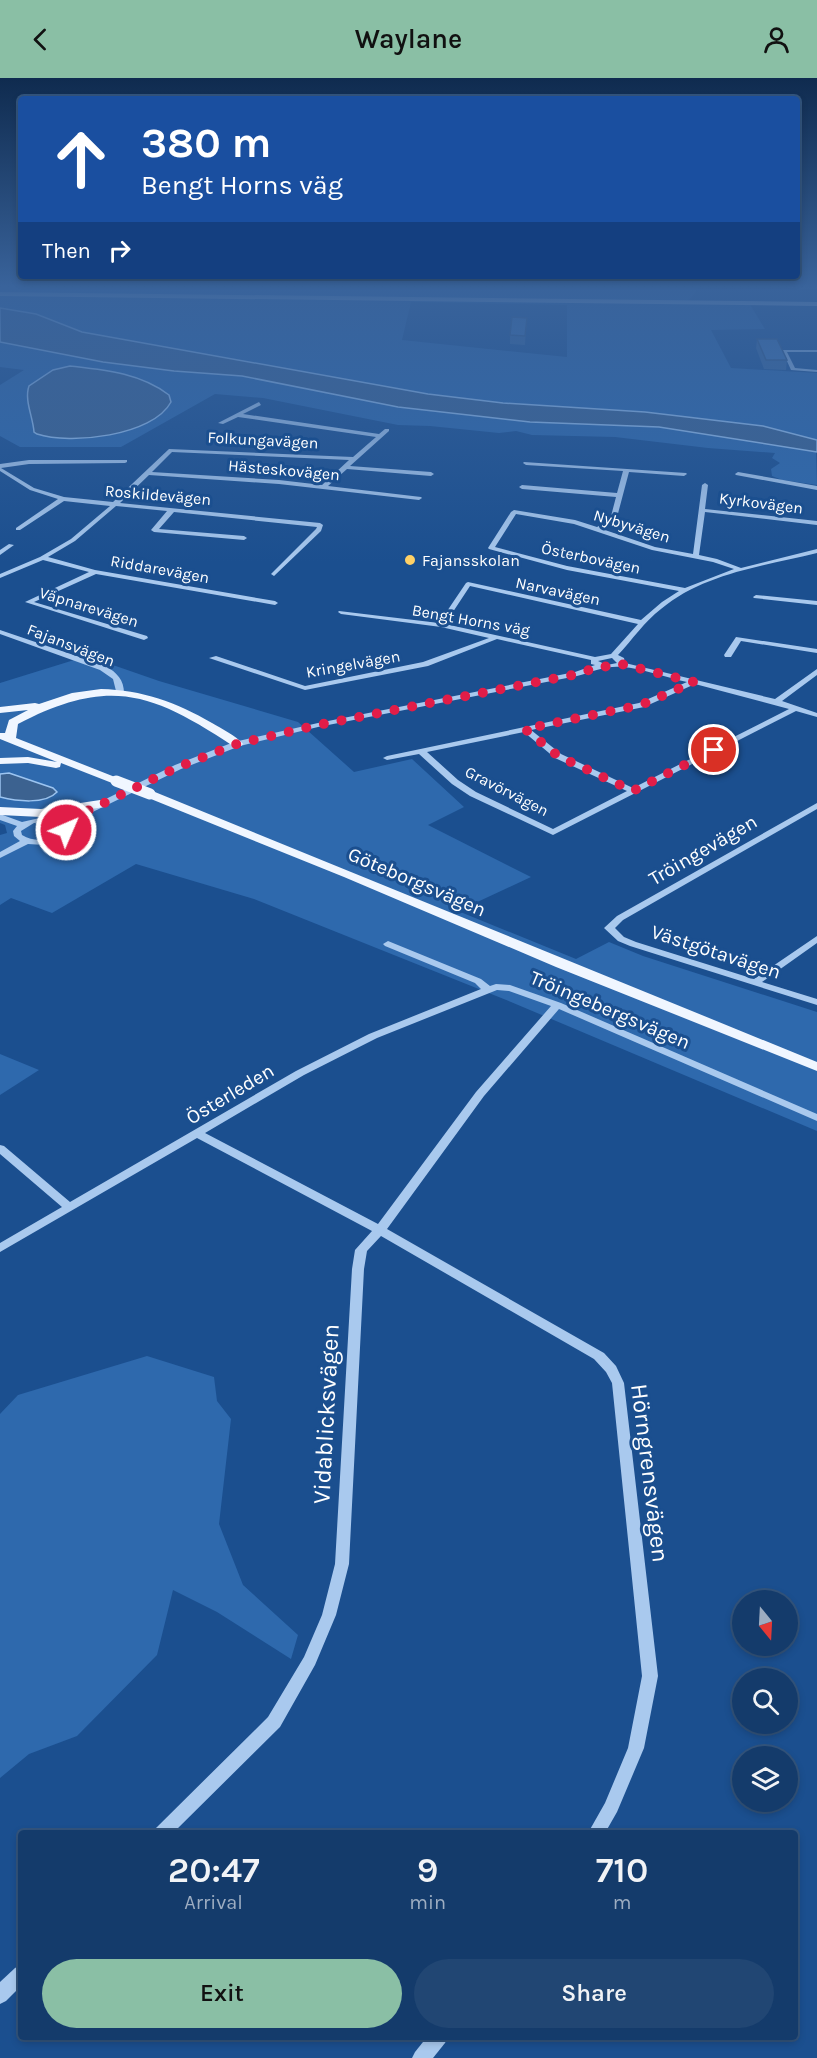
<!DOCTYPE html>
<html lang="en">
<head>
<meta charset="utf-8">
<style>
  body { margin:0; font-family:Karla,sans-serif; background:#214673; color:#f1f3f6; height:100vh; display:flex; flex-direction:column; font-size:22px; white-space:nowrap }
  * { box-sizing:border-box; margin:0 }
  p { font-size:20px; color:#9dadc1 }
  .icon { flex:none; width:33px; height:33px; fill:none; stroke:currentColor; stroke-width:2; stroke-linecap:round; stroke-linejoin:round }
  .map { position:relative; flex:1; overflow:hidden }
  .side { position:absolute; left:18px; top:1752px; width:780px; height:210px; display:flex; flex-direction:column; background:#143b6b; border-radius:6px; box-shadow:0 3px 9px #0003,0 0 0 2px #33557e }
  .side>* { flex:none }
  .banner { position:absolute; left:18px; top:18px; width:782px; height:183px; border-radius:6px; box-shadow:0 3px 9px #0003,0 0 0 2px #33557e; background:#1a4fa0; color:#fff; overflow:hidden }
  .needle { width:39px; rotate:162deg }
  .fabs { position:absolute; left:732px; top:1512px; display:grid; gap:12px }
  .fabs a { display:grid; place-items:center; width:66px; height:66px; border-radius:50%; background:#143b6b; box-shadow:0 3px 9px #0003,0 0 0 2px #33557e; font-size:30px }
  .pin { position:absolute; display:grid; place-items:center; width:51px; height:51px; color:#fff; margin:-26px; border:3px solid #fff; border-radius:50%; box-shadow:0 2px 6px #0007 }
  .me { position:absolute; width:66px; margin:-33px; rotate:45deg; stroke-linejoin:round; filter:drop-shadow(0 0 4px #0008) }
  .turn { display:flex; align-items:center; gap:21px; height:126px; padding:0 24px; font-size:27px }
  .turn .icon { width:78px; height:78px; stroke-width:2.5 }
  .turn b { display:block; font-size:42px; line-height:51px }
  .then { display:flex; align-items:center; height:57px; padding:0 24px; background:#0003; gap:12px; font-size:22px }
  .eta { display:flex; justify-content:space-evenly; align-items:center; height:102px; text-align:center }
  .eta b { font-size:36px; font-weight:600; line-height:42px }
  .cta { display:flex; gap:12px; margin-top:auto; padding:12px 24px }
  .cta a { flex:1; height:69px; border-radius:36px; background:#8abfa5; color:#111; font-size:24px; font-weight:600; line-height:69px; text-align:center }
  .cta a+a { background:#214673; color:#f1f3f6 }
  header { display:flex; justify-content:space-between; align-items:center; height:78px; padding:0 24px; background:#8abfa5; color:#111; font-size:27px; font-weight:600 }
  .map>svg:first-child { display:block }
  .green { fill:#2e69ad; fill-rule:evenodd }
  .water { fill:#3c6290; stroke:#9cc4f0; stroke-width:1.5 }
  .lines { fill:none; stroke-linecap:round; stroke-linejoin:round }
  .minor { fill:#a9c9ee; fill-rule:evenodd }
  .major { fill:#f0f6ff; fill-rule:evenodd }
  .major-bridge { stroke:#f0f6ff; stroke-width:11 }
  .wall { fill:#3a679d }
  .building { fill:#4478b7; stroke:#305480; stroke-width:1.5 }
  .route { stroke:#e11d48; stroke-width:10; stroke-dasharray:0 18 }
  .poi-dot { fill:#ffd166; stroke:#1b4f8f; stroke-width:2 }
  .labels { text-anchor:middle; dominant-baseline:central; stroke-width:6; stroke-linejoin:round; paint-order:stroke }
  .far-street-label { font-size:16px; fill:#fff; stroke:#1b4f8f }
  .far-poi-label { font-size:16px; fill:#fff; stroke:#1b4f8f; text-anchor:start }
  .street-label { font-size:20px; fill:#fff; stroke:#1b4f8f }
  .near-street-label { font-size:24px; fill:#fff; stroke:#1b4f8f }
</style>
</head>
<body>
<header><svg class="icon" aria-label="back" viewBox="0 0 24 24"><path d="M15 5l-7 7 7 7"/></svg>Waylane<svg class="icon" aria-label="person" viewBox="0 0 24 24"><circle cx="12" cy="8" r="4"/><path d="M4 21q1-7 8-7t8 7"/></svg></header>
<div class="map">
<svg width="817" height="1980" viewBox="0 0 817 1980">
  <rect width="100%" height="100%" fill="#1b4f8f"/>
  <g class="green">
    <path d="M0,208H696V214L688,223L749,225L765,251L711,252L731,290L817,295V362L763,348L645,334L503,325L428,316L82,254L36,236L0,230ZM411,224L567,227V279L402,262Z"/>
    <path d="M0,264L103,284L174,293L242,298L398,329L530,344L659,349L816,373L817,407L782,402L772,398L771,391L780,385L772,380L775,375L708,370L615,359L532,357L516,353L499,355L430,348L398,347L263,320L215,316L121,369H20L0,358V307L24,292L0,289ZM71,288C105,292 140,295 169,317L92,358H43L34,353L33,339L27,319L53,292Z"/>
    <path d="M87,578L159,603L298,644L354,694L412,681L464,729L428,747L531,799L458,833L576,881L609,864L643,878L817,934V1053L511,924L254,821L136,786L52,835L11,820L0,827V757L7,755L5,747L0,745V605Z"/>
    <path d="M0,976L39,992L0,1017Z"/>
    <path d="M147,1278L214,1299L217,1323L231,1341L219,1446L243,1507L298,1557L291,1581L217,1534L173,1512L157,1577L77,1658L29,1676L0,1700V1336L18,1317Z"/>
  </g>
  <g class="water">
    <path d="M0,230L36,236L82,254L428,316L503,325L645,334L763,348L817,362V374L659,349L530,344L398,329L242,298L174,293L103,284L0,264Z"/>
    <path d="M70,288C105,292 140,295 169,317L171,324C153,358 70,367 37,356L34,354C33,339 24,322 29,308L53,292Z"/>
    <path d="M9,695L53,710L57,714C45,727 16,723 0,719V696Z"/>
  </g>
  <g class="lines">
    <g class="minor">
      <path d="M766,208L817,209V211L768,209Z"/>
      <path d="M782,272H817V274H787L795,290L817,292V294L791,292Z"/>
      <path d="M259,324L261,327L243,336L379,356L385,351H389V353L350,388L431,394L434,396L431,398L347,391L328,408L421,419L422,420L419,422L279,406L149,397L120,425L320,445L323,447L321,453L274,498L271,496L316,451L317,449L174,434L159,451L244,458L247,460L244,462L154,454L151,452L167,433L116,428L75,463L48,479L95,492L275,523L278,525L275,527L96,496L34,524L147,558L148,560L144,562L25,524L89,494L43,482L0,500V496L40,479L71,461L110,428L64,423L20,452H16V450L58,421L30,412L0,393V386L29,382H127V384L125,385L29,386L1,390L34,410L64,419L113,424L169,371L353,379L376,359L238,339L223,346L218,345ZM172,374L349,382L322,407L279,402L152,394Z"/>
      <path d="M524,384L686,395L687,396L684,398L629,394L616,443L602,451L655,469L693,476L702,407L705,405L708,407L705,431L817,443V447L705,434L699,477L717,481L741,490L817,471V475C764,488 704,495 661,531C644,544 633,561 618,577L624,580L625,585L775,621L817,591V597L782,623L817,635V639L796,633L553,757L470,718L452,706L419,676L387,682L383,680L387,678L639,625L687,604C667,600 642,590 622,589C608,587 591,594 577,598L318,649L240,668L181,691L68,746L70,752L65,759L53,765L44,767L28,766L0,780V774L20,763L14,758L13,753L17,748L0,742V736L22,744L44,739L61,743L175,687L234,664L318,645L575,594L595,587L591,586V582L497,561L428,588L305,612L209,580L216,578L305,608L423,584L489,560L441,549L341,536L338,534L339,533L439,545L466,505L468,504L641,542L662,524L679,513L567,492L489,471L488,470L511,434L514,432L575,442L597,449L610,442L616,419L522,411L519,409L522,407L617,415L623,393L526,387L523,385ZM516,436L574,446L652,472L713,484L734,491L685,510L567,488L495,469ZM470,508L638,546L611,576L595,579L445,546ZM612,580L617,585L607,587L598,583ZM695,606L789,631L633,710L561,676L531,652L644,629ZM524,654L555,680L627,713L553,751L476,714L458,702L427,674ZM47,744L61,748L62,752C51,763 36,765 22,757L21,753L34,745Z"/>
      <path d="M738,394L817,408V412L736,397L735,396Z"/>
      <path d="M9,466L14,467L0,477V472Z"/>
      <path d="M756,517L817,523V527L754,520L753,519Z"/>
      <path d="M0,552L106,588C117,595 124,602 124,615L117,617L113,601L100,592L0,556Z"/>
      <path d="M736,559L817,571V575L741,563L731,579H725L724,577Z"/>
      <path d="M817,725V731L623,842L615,850L624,859L636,864L754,901L817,858V865L762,904L817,921V927L630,868L618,863L604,850L617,838Z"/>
      <path d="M388,863L481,901L490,908L496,906L510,907L561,925L817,1036V1043L559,931L484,1018L387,1151L604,1275L616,1288L624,1305L658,1598L644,1670L617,1734L605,1755H588L605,1725L628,1670L642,1598L612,1305L606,1294L594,1281L381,1158L367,1173L364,1191L349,1486L336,1537L315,1587L280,1649L173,1755H154L156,1750L268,1639L304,1579L322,1537L335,1486L352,1191L355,1172L372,1153L197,1060L0,1174V1165L62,1129L0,1076V1067L4,1068L70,1124L296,993L369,956L481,911L475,905L385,868L383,866ZM497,912L509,913L551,928L476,1014L378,1146L205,1055L304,997L377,960Z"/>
      <path d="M21,1887V1908L6,1923L0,1926V1904L15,1890Z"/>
      <path d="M427,1959H448L445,1965L433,1980H412L415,1974Z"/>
    </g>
    <g class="major">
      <path d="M0,214L817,224V228L0,218Z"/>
      <path d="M101,611C142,612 176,624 212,645C222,651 235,657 243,666L241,668H233C151,614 109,599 18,646L16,660L120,701V705H112L61,685L60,689L56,690L28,685L0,686V680L28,679L57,684L0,661V655H5L9,642L28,632L0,635V629L35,625L39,626L72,615Z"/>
      <path d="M150,712L817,984V993L556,889L344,799L146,719L144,716Z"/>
      <path d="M100,722L106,726L104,729L41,739L0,737V729L41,731Z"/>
    </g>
    <path class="major-bridge" d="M116,703L150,716"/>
  </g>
  <g class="wall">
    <path d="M526,248L525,267L510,266V257Z"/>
    <path d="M757,261L787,282L786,292L764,291L756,270Z"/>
  </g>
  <g class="building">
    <path d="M512,239L527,240L525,258L510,257Z"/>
    <path d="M757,261H777L787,282H766Z"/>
  </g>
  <linearGradient id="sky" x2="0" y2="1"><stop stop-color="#0f2b4f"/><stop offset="0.43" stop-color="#39639b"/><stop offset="1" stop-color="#39639b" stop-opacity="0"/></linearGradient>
  <rect width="817" height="485" fill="url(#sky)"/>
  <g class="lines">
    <path class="route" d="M66,752L63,745L178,689L237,666L318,647L578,596L600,588L611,589L621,586L694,604L641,627L525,651L558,678L633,713L714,672"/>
  </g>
  <circle class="poi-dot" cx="410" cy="482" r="6"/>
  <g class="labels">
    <g class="far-street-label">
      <text transform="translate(263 362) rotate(3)">Folkungavägen</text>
      <text transform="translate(284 392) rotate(5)">Hästeskovägen</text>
      <text transform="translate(158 417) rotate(5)">Roskildevägen</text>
      <text transform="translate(761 425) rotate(7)">Kyrkovägen</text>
      <text transform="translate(632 448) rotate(17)">Nybyvägen</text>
      <text transform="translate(591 480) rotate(12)">Österbovägen</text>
      <text transform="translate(160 491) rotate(10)">Riddarevägen</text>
      <text transform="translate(558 513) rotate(12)">Narvavägen</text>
      <text transform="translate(89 529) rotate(17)">Väpnarevägen</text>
      <text transform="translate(471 542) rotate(10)">Bengt Horns väg</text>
      <text transform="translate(71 567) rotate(21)">Fajansvägen</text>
      <text transform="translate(353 586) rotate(-10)">Kringelvägen</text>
      <text transform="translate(507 713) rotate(27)">Gravörvägen</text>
    </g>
    <g class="far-poi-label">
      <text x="422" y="482">Fajansskolan</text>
    </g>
    <g class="street-label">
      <text transform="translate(703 772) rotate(-30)">Tröingevägen</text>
      <text transform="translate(417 804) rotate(23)">Göteborgsvägen</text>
      <text transform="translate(716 874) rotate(18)">Västgötavägen</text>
      <text transform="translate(610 932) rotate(23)">Tröingebergsvägen</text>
      <text transform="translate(230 1016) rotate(-31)">Österleden</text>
    </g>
    <g class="near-street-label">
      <text transform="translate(326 1336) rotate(-87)">Vidablicksvägen</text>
      <text transform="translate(650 1395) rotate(83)">Hörngrensvägen</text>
    </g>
  </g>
</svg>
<div class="fabs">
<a><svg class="needle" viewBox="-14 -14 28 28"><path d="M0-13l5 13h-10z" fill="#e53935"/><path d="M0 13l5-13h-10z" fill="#9dadc1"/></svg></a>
<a><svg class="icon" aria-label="search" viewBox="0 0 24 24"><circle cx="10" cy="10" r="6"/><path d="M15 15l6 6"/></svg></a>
<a><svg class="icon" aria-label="layers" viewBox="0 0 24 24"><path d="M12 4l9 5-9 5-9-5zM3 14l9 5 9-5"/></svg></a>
</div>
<div class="pin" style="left:714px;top:672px;background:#d93025"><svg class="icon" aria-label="arrive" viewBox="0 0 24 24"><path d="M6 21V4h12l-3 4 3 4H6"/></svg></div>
<svg class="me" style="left:66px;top:752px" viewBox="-20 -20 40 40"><circle r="17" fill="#e11d48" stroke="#fff" stroke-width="3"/><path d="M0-11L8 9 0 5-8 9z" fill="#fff"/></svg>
<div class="banner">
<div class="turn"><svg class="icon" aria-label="ahead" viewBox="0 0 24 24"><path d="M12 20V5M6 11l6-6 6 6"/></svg><div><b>380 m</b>Bengt Horns väg</div></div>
<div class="then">Then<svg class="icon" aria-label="right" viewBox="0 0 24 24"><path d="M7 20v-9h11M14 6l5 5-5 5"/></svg></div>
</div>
<section class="side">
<div class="eta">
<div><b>20:47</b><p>Arrival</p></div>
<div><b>9</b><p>min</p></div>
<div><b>710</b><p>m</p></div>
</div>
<div class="cta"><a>Exit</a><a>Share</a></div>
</section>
</div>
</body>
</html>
